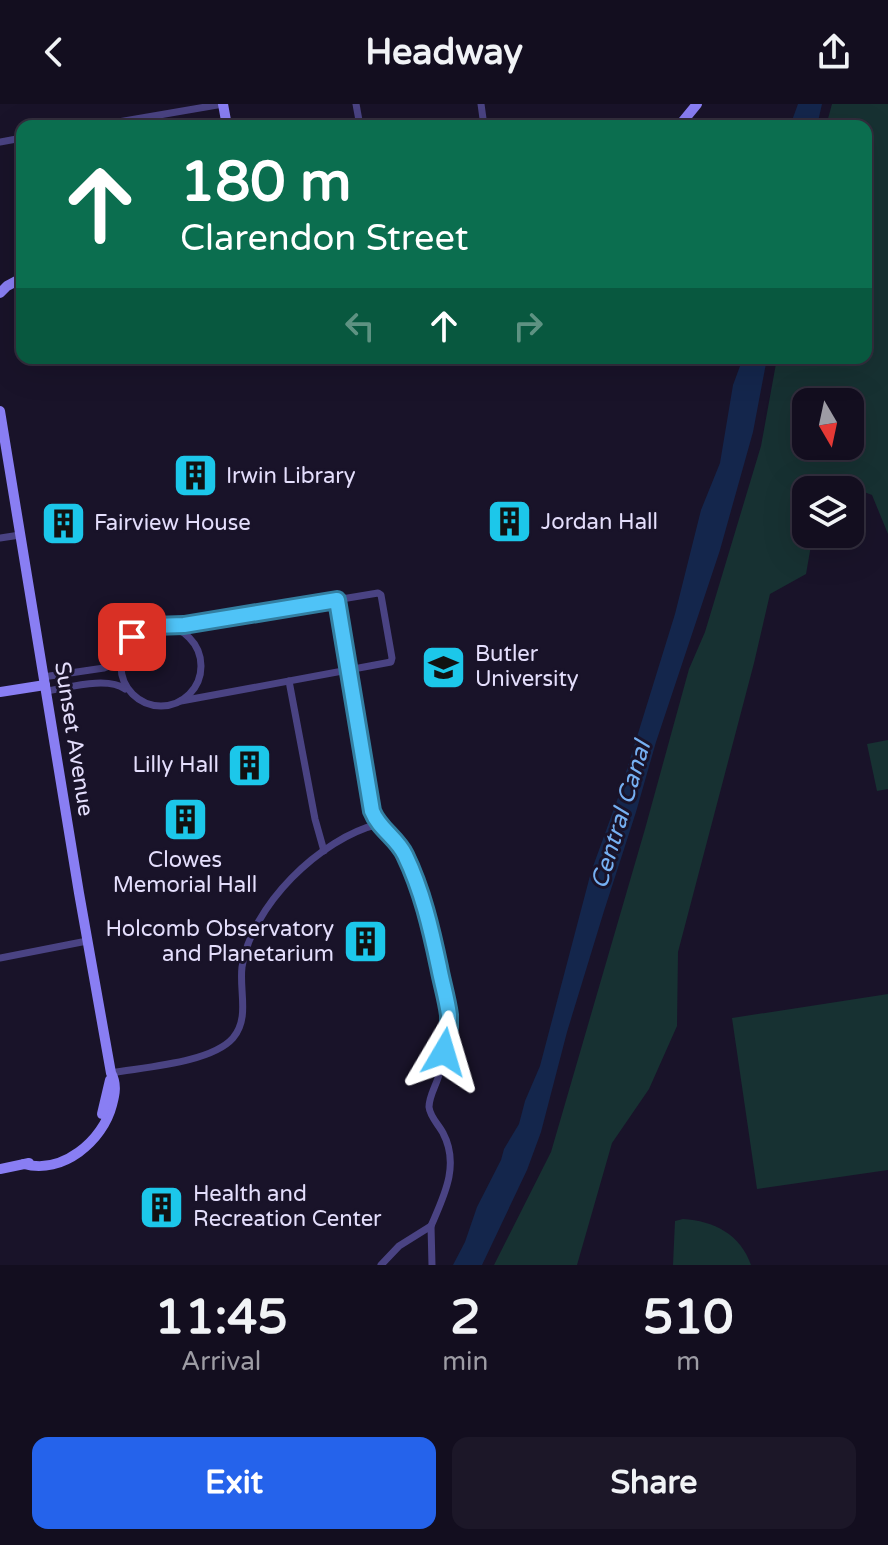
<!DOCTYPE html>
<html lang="en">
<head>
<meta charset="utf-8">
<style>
  body { margin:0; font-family:"Varela Round",sans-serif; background:#1c1728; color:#f1f3f6; height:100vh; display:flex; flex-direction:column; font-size:30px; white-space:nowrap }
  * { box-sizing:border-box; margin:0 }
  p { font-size:26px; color:#9d9ca4 }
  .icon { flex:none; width:44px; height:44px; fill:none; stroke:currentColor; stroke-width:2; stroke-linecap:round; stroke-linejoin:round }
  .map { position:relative; height:1161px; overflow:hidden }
  .panel { display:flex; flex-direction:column; background:#130e1f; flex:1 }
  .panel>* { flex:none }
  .guide { position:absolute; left:16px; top:16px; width:856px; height:244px; border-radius:16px; box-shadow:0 8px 32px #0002,0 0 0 2px #322e3d; background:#0b6e4f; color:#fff; overflow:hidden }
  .needle { width:52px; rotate:171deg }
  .tools { position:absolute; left:792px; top:284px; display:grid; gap:16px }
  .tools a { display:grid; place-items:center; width:72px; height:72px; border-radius:16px; background:#130e1f; box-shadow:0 8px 32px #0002,0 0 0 2px #322e3d; font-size:40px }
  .pin { position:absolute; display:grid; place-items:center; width:68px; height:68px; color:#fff; margin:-34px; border-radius:16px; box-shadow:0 4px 12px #0006 }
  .me { position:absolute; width:88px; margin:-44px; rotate:7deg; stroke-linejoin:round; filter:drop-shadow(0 0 6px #0008) }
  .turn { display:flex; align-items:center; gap:28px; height:168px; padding:0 32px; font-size:36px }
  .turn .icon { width:104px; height:104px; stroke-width:2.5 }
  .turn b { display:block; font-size:56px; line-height:68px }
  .lanes { display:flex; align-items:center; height:76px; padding:0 32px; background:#0003; justify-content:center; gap:40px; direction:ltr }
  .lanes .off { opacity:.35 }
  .eta { display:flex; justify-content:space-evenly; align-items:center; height:136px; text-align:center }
  .eta b { font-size:48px; font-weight:800; line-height:56px }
  .button { display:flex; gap:16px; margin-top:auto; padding:16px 32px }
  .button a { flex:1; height:92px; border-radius:16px; background:#2563eb; color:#fff; font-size:32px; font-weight:800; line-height:92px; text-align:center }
  .button a+a { background:#1c1728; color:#f1f3f6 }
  header { display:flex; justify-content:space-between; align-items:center; height:104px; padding:0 32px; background:#130e1f; font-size:36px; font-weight:800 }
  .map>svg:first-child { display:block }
  .green { fill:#173132; fill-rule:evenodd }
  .water { fill:#14264c }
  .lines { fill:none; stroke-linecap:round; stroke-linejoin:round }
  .street { stroke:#4a4383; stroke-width:7 }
  .secondary { stroke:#897ef3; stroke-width:10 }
  .route-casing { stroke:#337fa1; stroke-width:20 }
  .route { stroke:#4fc3f7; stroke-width:14 }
  .labels { text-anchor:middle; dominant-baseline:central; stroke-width:6; stroke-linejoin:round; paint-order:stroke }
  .poi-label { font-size:22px; fill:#e4defc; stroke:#191329; text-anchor:start }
  .street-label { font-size:22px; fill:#e4defc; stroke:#191329 }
  .water-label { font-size:24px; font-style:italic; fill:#76b0f2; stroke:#191329 }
</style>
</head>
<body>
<header><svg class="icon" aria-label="back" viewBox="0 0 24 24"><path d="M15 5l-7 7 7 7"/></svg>Headway<svg class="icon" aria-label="share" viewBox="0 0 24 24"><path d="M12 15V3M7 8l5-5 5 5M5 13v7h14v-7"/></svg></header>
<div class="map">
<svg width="888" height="1161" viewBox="0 0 888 1161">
  <rect width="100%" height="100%" fill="#191329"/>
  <g class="green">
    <path d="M832,0H888V430L872,391L843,380L839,386H806V430H813L806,470L770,490L754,559L678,848L677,922L649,985L612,1039L577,1161H494L551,1048L645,725L689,565L705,528L761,342L777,254H866V22H826ZM850,298V342H806V298Z"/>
    <path d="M888,636V685L877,687L867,640Z"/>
    <path d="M888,890V1066L757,1085L732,914Z"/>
    <path d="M683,1115C714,1117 740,1130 751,1161H673L675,1117Z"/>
  </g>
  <g class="water">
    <path d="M798,0H822L817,22H790Z"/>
    <path d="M743,254H767L753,328L720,446L656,638L636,708L604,807L567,928L541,1028L527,1066L482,1161H453L465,1138L477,1103L501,1056L504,1045L519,1020L525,997L540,962L591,768L619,691L675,510L701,406L720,359L733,281Z"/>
  </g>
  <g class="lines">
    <g class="street">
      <path d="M356,0L360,22"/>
      <path d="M481,0L484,22"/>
      <path d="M95,22L223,0"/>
      <path d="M0,38L22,34"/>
      <path d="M0,434L20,431"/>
      <path d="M337,496L372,707C379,723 394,730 402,745C424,783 432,830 441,872C444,886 449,900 449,914C450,931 443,958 438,974C435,983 429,993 429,1003C430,1013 439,1021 443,1029C460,1061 444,1092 431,1122"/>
      <path d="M155,521H184L378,489L381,491L392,554L391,558L181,597"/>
      <circle cx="161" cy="562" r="40"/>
      <path d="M43,573L104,564L111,561L121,551"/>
      <path d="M289,577L315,715L324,747"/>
      <path d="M46,587C67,584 107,572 125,585"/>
      <path d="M0,854L87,837"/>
      <path d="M111,969C144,963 211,959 233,934C250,914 239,887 242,863C251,802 320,734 379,720"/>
      <path d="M381,1161L399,1142L431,1122L432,1161"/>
    </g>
    <g class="secondary">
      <path d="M223,0L227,22"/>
      <path d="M679,22L697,0"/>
      <path d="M0,189L7,182L22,174"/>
      <path d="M0,307L79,789L111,969C117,980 115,990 112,1001C103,1037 62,1071 24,1060"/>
      <path d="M0,588L45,581"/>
      <path d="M102,1010L110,976"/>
      <path d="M0,1065L29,1059"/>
    </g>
  </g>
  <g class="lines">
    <defs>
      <path id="route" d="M132,533L141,526L153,522L184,521L337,496L372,707C379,725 397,734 405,751C422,786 431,825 439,863C442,879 447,895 449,911V923L444,948"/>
    </defs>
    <use href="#route" class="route-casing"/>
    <use href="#route" class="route"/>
  </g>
  <defs>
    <symbol id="building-square" viewBox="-11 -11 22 22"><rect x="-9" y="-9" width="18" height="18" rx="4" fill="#1cc7ea" stroke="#191329"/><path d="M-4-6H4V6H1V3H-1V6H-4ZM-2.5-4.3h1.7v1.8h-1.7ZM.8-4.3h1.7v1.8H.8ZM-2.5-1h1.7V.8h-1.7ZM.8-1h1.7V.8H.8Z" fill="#111"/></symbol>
    <symbol id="university-square" viewBox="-11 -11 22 22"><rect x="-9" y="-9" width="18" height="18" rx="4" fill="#1cc7ea" stroke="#191329"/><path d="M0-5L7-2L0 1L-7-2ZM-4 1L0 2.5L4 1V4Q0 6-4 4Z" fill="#111"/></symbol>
  </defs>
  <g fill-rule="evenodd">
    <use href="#building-square" x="170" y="346" width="51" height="51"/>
    <use href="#building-square" x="484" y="392" width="51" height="51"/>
    <use href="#building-square" x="38" y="394" width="51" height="51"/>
    <use href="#university-square" x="418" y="538" width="51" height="51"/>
    <use href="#building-square" x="224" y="636" width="51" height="51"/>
    <use href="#building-square" x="160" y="690" width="51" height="51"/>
    <use href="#building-square" x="340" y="812" width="51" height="51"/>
    <use href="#building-square" x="136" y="1078" width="51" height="51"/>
  </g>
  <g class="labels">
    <g class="poi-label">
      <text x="226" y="372">Irwin Library</text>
      <text x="541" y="418">Jordan Hall</text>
      <text x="94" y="419">Fairview House</text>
      <text x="475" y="550">Butler<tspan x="475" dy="25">University</tspan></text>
      <text x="219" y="661" text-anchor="end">Lilly Hall</text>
      <text x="185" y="756" text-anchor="middle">Clowes<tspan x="185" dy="25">Memorial Hall</tspan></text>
      <text x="334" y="825" text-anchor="end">Holcomb Observatory<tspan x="334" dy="25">and Planetarium</tspan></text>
      <text x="193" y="1090">Health and<tspan x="193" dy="25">Recreation Center</tspan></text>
    </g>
    <g class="street-label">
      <text transform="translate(74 635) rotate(81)">Sunset Avenue</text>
    </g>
    <g class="water-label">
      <text transform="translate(621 711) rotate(-73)">Central Canal</text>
    </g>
  </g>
</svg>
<div class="tools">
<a><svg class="needle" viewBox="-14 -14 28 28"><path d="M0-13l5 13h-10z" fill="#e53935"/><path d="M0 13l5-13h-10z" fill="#9d9ca4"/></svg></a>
<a><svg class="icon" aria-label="layers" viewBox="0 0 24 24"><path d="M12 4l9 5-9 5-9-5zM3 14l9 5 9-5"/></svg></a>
</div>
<div class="pin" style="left:132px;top:533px;background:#d93025"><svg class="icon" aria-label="arrive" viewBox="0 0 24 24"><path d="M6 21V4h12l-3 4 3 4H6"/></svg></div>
<svg class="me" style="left:444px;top:948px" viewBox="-20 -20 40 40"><path d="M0-17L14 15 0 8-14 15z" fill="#4fc3f7" stroke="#fff" stroke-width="4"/></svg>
<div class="guide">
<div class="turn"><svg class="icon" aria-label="ahead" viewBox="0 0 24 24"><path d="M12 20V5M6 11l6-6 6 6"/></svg><div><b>180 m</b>Clarendon Street</div></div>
<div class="lanes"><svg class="icon off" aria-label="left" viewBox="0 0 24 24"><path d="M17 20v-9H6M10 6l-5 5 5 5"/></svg><svg class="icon" aria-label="ahead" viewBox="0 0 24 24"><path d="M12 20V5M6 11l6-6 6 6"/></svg><svg class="icon off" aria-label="right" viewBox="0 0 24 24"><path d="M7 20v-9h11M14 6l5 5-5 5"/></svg></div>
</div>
</div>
<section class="panel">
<div class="eta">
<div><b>11:45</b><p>Arrival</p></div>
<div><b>2</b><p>min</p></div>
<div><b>510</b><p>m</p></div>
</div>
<div class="button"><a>Exit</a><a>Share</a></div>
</section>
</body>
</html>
